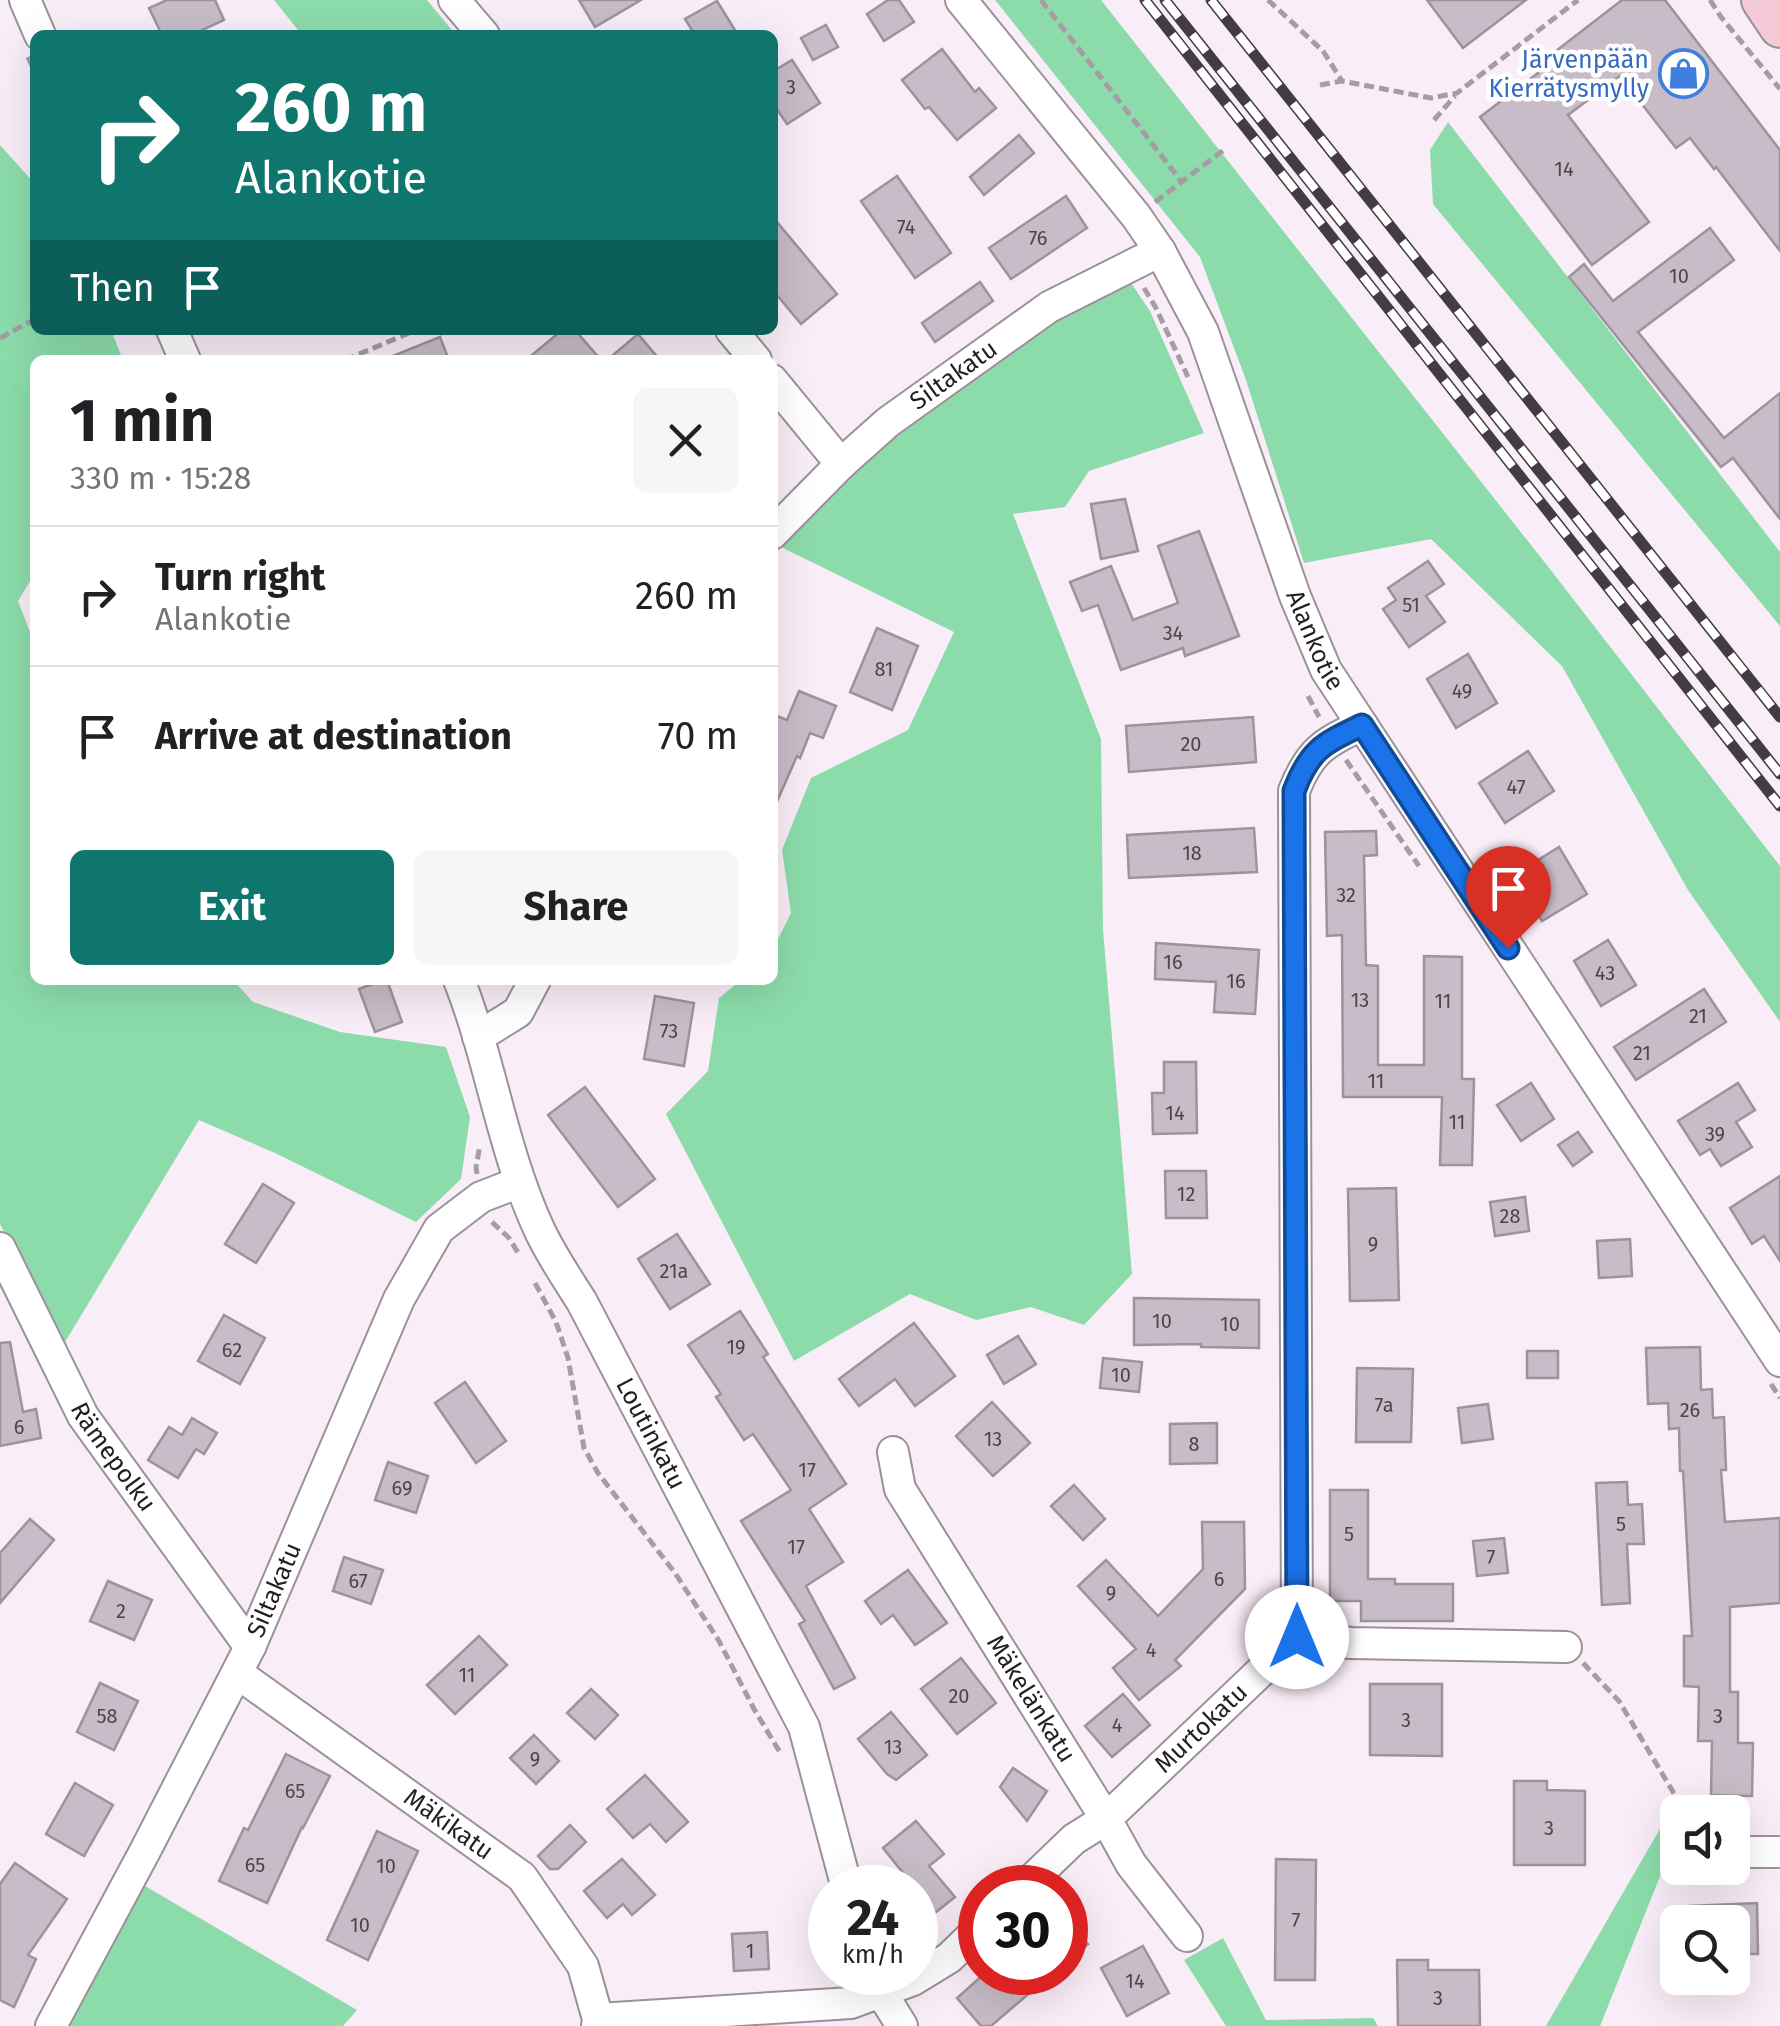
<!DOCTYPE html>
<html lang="en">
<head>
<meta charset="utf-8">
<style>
  body { margin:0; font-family:"Fira Sans",sans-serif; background:#f6f6f6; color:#202124; height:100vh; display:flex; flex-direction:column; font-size:38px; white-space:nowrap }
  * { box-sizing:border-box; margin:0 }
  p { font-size:32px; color:#757577 }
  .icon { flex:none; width:55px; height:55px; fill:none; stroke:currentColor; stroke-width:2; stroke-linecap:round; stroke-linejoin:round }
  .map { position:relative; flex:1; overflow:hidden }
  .side { position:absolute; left:30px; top:355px; width:748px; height:630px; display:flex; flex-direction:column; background:#fff; border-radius:15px; box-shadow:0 10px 40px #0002 }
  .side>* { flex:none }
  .top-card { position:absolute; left:30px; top:30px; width:748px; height:305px; border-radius:15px; box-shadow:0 10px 40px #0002; background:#0f766e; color:#fff; overflow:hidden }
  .buttons { position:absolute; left:1660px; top:1795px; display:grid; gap:20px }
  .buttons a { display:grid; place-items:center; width:90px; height:90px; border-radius:15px; background:#fff; box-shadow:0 10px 40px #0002; font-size:50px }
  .speed { position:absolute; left:808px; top:1865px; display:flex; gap:20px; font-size:50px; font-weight:700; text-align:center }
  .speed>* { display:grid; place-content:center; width:130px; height:130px; border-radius:50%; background:#fff; box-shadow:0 10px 40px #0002; line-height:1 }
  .speed small { font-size:25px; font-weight:400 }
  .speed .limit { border:15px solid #d22; background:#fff; color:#111 }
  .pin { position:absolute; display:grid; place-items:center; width:85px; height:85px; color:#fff; margin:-102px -42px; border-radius:50% 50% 50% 0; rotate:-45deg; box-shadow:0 0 10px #0007 }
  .pin .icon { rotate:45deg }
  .me { position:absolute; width:110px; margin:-55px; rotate:0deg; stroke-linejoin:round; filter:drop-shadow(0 0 8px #0008) }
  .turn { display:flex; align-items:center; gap:35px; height:210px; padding:0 40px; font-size:45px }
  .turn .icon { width:130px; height:130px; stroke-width:2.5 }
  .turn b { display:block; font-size:70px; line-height:85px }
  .then { display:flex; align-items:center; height:95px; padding:0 40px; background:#0003; gap:20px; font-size:38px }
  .round { display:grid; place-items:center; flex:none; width:105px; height:105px; border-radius:15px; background:#f6f6f6 }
  .headline { display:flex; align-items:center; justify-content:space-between; height:170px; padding:0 40px }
  h1 { font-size:60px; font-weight:700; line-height:75px }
  .action { display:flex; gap:20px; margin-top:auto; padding:20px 40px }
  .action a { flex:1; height:115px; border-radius:15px; background:#0f766e; color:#fff; font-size:40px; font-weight:700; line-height:115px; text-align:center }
  .action a+a { background:#f6f6f6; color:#202124 }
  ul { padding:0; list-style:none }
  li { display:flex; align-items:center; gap:30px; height:140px; padding:0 40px; border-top:2px solid #e0e0e0 }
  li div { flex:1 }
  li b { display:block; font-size:38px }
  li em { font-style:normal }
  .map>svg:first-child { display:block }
  .green { fill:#8cdcab }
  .building { fill:#c7bcc7; stroke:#9d939d; stroke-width:2.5 }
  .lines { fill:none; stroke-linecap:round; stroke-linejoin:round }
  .street-casing { stroke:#9b919b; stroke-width:34 }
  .secondary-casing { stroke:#9b919b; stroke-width:44 }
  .path { stroke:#a59ca4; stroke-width:5; stroke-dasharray:10 5; stroke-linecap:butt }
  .street { stroke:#fff; stroke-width:30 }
  .secondary { stroke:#f4cad6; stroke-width:40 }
  .rail-casing { stroke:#433d43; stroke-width:11 }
  .rail { stroke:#fff; stroke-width:8; stroke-dasharray:22; stroke-linecap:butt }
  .route-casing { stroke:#114b97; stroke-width:25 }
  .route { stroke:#1a73e8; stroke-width:18 }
  .labels { text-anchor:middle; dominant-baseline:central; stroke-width:9; stroke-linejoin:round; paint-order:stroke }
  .number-label { font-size:20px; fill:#4b464b }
  .shop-label { font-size:25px; fill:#366cbe; stroke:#fff; text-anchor:end }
  .street-label { font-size:25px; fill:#221e22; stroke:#fff }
</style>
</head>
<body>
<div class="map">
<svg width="1780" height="2026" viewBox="0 0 1780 2026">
  <rect width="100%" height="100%" fill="#f9edf8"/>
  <g class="green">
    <path d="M274,0H427L456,35H302Z"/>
    <path d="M995,0H1101L1546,564L1780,866V1022L1688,890L1562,666L1431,539L1304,563L1246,380L1200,257Z"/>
    <path d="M1448,122L1780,552V626L1433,204L1430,150Z"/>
    <path d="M0,145L35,184V330H111L123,360H35V573L18,601L35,645V980H233L253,1002L340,1032L446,1047L470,1117L461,1179L416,1222L275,1153L199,1120L62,1347L0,1224Z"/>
    <path d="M1129,280L1150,311L1204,433L1089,471L1065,507L1013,514L1101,739L1103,930L1132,1274L1084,1325L1031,1307L976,1320L910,1294L794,1361L666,1114L708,1071L719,998L741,980H772L773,949L791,913L782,850L811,778L908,730L954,632L777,545L852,469L1010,350L1102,290Z"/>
    <path d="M1668,1815L1677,1822V1850L1669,1854L1600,2026H1546Z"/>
    <path d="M145,1886L357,2010L343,2026H69Z"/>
    <path d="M1223,1938L1266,2020L1373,2018L1378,2026H1226L1184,1960Z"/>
  </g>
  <g class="building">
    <path d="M167,0H215L224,20L192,35H162L149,8Z"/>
    <path d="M579,0H641L595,27Z"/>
    <path d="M888,0H899L914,22L884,41L867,14Z"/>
    <path d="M1427,0H1526L1463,48Z"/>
    <path d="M1622,0H1665L1780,150V251L1716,167L1714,169L1690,138L1676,148L1620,76L1568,115L1649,222L1592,265L1480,117L1538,73L1534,68Z"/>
    <path d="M717,1L738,35H695L685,19Z"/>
    <path d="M826,25L838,47L813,60L801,38Z"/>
    <path d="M942,49L975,92L979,88L996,108L957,140L929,107L925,109L902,80Z"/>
    <path d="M792,60L820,103L787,124L772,102V72Z"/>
    <path d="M1019,135L1034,153L984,195L970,177Z"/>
    <path d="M897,176L951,253L915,278L861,201Z"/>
    <path d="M1066,196L1087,228L1011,279L989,248Z"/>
    <path d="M772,216L837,294L801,324L772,289Z"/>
    <path d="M1710,228L1734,260L1638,332L1724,438L1780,393V519L1733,458L1721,467L1569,277L1584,264L1613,301Z"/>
    <path d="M980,282L993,301L935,342L922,323Z"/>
    <path d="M562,330H575L601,360H526Z"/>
    <path d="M638,334L660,360H607Z"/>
    <path d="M440,337L449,360H385V359Z"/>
    <path d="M1125,499L1138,551L1101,559L1091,504Z"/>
    <path d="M1199,531L1239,636L1185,656L1183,648L1121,670L1098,605L1082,611L1070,582L1111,566L1133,620L1178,603L1158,546Z"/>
    <path d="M1428,561L1444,584L1426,596L1445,622L1409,647L1383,609L1396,600L1388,588Z"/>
    <path d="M877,628L918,646L892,710L850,692Z"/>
    <path d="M1468,654L1497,703L1456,728L1427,679Z"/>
    <path d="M799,691L836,706L823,738L810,733L800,758L797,756L772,813V714L787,720Z"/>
    <path d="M1253,717L1256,762L1129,772L1126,726Z"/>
    <path d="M1528,751L1554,791L1505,823L1479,783Z"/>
    <path d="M1254,828L1257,872L1129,878L1127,835Z"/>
    <path d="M1376,831L1377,855L1364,856L1366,965L1378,966V1065H1424V956L1462,957V1079H1474L1472,1165H1440L1442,1097H1343L1342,935L1327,936L1325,832Z"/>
    <path d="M1559,847L1587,894L1542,921L1514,875Z"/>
    <path d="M1608,940L1636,985L1601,1006L1574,961Z"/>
    <path d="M1156,943L1259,950L1255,1014L1214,1012L1216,982L1155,979Z"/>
    <path d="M383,980H387L402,1022L375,1032L359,989Z"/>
    <path d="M1704,989L1726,1022L1636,1080L1614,1047Z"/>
    <path d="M655,996L694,1003L684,1066L644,1059Z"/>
    <path d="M1164,1062H1196L1197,1133L1153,1134L1152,1093H1164Z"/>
    <path d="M1531,1083L1554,1119L1521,1141L1497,1105Z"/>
    <path d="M1738,1083L1755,1110L1736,1122L1752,1147L1721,1166L1710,1149L1700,1155L1678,1121Z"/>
    <path d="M585,1087L655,1179L618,1207L548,1115Z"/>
    <path d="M1578,1132L1592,1152L1573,1166L1558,1145Z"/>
    <path d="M1165,1171H1206L1207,1218H1166Z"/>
    <path d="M1780,1176V1261L1764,1236L1752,1244L1730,1208Z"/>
    <path d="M263,1184L294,1203L256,1263L225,1244Z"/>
    <path d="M1396,1188L1399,1300L1350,1301L1348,1189Z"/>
    <path d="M1525,1197L1529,1231L1495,1236L1490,1202Z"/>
    <path d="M677,1234L710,1284L670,1309L638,1259Z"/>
    <path d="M1630,1239L1632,1276L1599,1278L1597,1241Z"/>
    <path d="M1134,1298L1259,1300V1348L1201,1347V1344L1134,1345Z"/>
    <path d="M740,1311L768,1354L763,1357L846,1484L809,1509L843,1562L806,1586L855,1678L834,1689L799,1624L805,1621L741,1521L791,1490L753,1434L744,1440L716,1397L721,1394L688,1345Z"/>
    <path d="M224,1315L265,1338L240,1384L198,1361Z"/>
    <path d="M914,1323L955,1376L915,1406L895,1379L859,1406L839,1379Z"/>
    <path d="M1018,1336L1036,1364L1004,1384L987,1355Z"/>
    <path d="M10,1342L23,1412L36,1409L41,1438L0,1446V1343Z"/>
    <path d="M1700,1347L1701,1390L1712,1389L1713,1418L1724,1417L1726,1470H1721L1725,1522L1780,1518V1603L1730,1607V1692H1738V1743H1753L1752,1796L1711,1795L1712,1741H1698L1699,1687L1684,1686V1636H1692L1683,1471H1680L1679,1428L1669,1429L1668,1403L1648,1404L1646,1348Z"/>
    <rect x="1527" y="1351" width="31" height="27"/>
    <path d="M1103,1358L1142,1362L1139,1392L1100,1388Z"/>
    <path d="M1357,1368L1413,1369L1411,1442H1356Z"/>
    <path d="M465,1382L506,1441L476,1463L435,1403Z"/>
    <path d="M992,1402L1030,1443L993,1476L956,1436Z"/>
    <path d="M1488,1404L1493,1439L1462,1443L1458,1408Z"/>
    <path d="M192,1418L217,1433L204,1454L196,1449L178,1478L148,1460L169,1427L182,1435Z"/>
    <path d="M1217,1423V1463L1170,1464V1424Z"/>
    <path d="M388,1462L428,1476L416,1513L375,1500Z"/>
    <path d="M1627,1482L1628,1505L1642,1504L1644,1544H1627L1630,1603L1602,1605L1596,1483Z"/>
    <path d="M1074,1485L1105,1519L1083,1540L1051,1506Z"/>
    <path d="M1330,1490H1368V1579H1395V1584H1453V1621H1361V1601H1330Z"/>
    <path d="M30,1519L54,1540L0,1603V1553Z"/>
    <path d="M1202,1522H1244L1245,1589L1175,1660L1181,1666L1139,1700L1113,1668L1136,1649L1078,1586L1106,1560L1158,1616L1203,1569Z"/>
    <path d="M1504,1538L1508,1573L1477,1576L1473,1541Z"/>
    <path d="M344,1557L383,1570L371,1604L333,1591Z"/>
    <path d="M908,1570L947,1623L915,1645L893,1615L881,1624L865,1601Z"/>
    <path d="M108,1581L152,1600L134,1640L90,1621Z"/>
    <path d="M479,1636L507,1665L455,1714L427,1685Z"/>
    <path d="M961,1658L996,1703L957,1734L921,1689Z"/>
    <path d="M100,1683L138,1701L114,1750L77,1732Z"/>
    <path d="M1370,1684H1442V1756L1370,1755Z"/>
    <path d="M591,1689L618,1715L595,1739L567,1713Z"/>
    <path d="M1123,1694L1150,1725L1112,1757L1085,1726Z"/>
    <path d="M891,1712L927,1755L896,1780L887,1774L858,1739Z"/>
    <path d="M534,1735L559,1761L536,1784L510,1758Z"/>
    <path d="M286,1754L330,1776L303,1828L302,1827L267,1903L219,1881L244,1828L248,1830Z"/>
    <path d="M1013,1768L1047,1791L1027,1821L1000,1787Z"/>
    <path d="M645,1775L688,1822L666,1842L650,1824L633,1838L607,1809Z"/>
    <path d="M1514,1781H1547V1790L1585,1791V1865H1514Z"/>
    <path d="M75,1783L113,1805L84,1856L46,1834Z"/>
    <path d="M916,1821L944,1854L929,1866L955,1897L915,1929V1888L883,1848Z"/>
    <path d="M570,1825L586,1842L558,1869H550L538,1856Z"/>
    <path d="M377,1831L418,1851L368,1960L327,1940Z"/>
    <path d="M622,1859L655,1895L632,1915L623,1904L607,1918L584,1891Z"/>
    <path d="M1276,1859L1316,1860L1315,1980H1275Z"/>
    <path d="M15,1863L67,1899L28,1955L36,1959L14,2007L0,2000V1884Z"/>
    <path d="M1757,1903L1758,1954H1732V1922H1690V1906Z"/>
    <path d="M1065,1917L1088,1944L1065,1963Z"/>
    <path d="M767,1932L769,1969L734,1971L732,1934Z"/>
    <path d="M1143,1946L1169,1993L1127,2016L1101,1968Z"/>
    <path d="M1397,1960H1428V1970H1479L1480,2026H1398Z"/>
    <path d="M986,1972H1054L991,2026H981L957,1998Z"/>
  </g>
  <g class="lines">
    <defs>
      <g id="street">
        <path d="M25,0L40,35"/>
        <path d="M454,0L484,35"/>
        <path id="s1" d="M961,0L1136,216L1160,251L1203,332L1295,596L1326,670L1780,1361"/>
        <path d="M172,330L185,360"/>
        <path d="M731,330L756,360"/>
        <path d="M772,380L841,464"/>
        <path id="s2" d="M772,534L841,464L888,422L1049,307L1160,251"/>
        <path id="s3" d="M459,980C491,1061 502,1149 539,1229C551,1255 567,1278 582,1302L804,1727L847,1888"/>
        <path d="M478,1037L518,1012L535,980"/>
        <path id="s4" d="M0,1248L83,1416L250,1647"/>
        <path id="s5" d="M893,1452L900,1489L1106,1819L1131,1864L1187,1936"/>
        <path d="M1297,1637L1351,1643L1566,1647"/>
        <path id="s6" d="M237,1673L522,1877L583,1966L598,2019L597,2026"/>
        <path d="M1732,1852H1780"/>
        <path id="s7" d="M1023,1888L1074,1839L1106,1819L1297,1637L1294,791C1310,750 1324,743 1362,725"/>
        <path d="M873,1972L881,1992L902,2026"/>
        <path d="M598,2019L851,2003L913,1980L949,1958L980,1928"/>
        <path id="s8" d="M51,2026L145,1851L250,1647L399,1299L439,1229L481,1197L520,1182"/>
      </g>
      <path id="secondary" d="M1762,0L1780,27"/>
    </defs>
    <use href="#street" class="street-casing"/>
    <use href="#secondary" class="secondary-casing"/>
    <g class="path">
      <path d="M1041,0L1181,181"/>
      <path d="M1268,0L1323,51L1342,81"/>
      <path d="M1710,0L1721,17L1780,89"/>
      <path d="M28,57L35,72"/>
      <path d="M1320,85L1342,81L1431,98L1457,93L1578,0"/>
      <path d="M1434,120L1455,96"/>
      <path d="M1155,202L1225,149"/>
      <path d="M1144,288L1156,308L1188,377"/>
      <path d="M0,338L35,319"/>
      <path d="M345,360L416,330"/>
      <path d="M1308,696L1319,717"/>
      <path d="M1346,760L1419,866"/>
      <path d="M477,1174L476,1167L480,1145"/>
      <path d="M492,1222L509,1238L520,1256"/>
      <path d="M535,1283L556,1322L568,1358L584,1448L598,1473L675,1573L719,1641L754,1709L781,1754"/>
      <path d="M1771,1384L1780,1398"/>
      <path d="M1583,1663L1619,1701L1685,1812"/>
      <path d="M825,1903L830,1925"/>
    </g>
    <use href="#street" class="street"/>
    <use href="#secondary" class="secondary"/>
    <defs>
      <g id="rail">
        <path d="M1145,0L1780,806"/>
        <path d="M1165,0L1780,774"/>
        <path d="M1211,0L1780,717"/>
      </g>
    </defs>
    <use href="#rail" class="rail-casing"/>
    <use href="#rail" class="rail"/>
  </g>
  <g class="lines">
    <defs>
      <path id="route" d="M1297,1637L1294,791C1310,749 1323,744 1362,725L1508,948"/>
    </defs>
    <use href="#route" class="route-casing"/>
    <use href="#route" class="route"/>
  </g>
  <defs>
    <symbol id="shop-ring" viewBox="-11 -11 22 22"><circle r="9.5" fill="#fff" stroke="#3f7fe0" stroke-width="1.5"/><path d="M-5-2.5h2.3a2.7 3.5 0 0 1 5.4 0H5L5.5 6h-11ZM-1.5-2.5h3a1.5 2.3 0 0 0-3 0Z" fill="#3f7fe0"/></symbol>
  </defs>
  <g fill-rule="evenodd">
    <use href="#shop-ring" x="1656" y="46" width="55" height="55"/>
  </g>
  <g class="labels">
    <g class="number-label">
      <text x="791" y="87">3</text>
      <text x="1564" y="169">14</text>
      <text x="906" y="227">74</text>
      <text x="1038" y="238">76</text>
      <text x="1679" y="276">10</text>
      <text x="1411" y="605">51</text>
      <text x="1173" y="633">34</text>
      <text x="884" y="669">81</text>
      <text x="1462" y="691">49</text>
      <text x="1191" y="744">20</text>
      <text x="1516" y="787">47</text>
      <text x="1192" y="853">18</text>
      <text x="1346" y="895">32</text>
      <text x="1173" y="962">16</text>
      <text x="1605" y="973">43</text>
      <text x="1236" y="981">16</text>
      <text x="1360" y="1000">13</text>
      <text x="1443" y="1001">11</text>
      <text x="1698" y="1016">21</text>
      <text x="669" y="1031">73</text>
      <text x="1642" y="1053">21</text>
      <text x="1376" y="1081">11</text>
      <text x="1175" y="1113">14</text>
      <text x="1457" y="1122">11</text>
      <text x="1715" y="1134">39</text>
      <text x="1186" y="1194">12</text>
      <text x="1510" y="1216">28</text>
      <text x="1373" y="1244">9</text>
      <text x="674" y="1271">21a</text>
      <text x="1162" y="1321">10</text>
      <text x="1230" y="1324">10</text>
      <text x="736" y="1347">19</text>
      <text x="232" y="1350">62</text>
      <text x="1121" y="1375">10</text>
      <text x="1384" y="1405">7a</text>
      <text x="1690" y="1410">26</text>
      <text x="19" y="1427">6</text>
      <text x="993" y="1439">13</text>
      <text x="1194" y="1444">8</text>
      <text x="807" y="1470">17</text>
      <text x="402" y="1488">69</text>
      <text x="1621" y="1524">5</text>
      <text x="1349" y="1534">5</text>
      <text x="796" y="1547">17</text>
      <text x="1491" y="1557">7</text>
      <text x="1219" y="1579">6</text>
      <text x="358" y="1581">67</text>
      <text x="1111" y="1593">9</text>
      <text x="121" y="1611">2</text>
      <text x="1151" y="1650">4</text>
      <text x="467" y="1675">11</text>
      <text x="959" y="1696">20</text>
      <text x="107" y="1716">58</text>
      <text x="1718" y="1716">3</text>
      <text x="1406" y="1720">3</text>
      <text x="1117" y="1725">4</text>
      <text x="893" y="1747">13</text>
      <text x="535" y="1759">9</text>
      <text x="295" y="1791">65</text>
      <text x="1549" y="1828">3</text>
      <text x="255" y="1865">65</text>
      <text x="386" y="1866">10</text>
      <text x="1296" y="1920">7</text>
      <text x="360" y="1925">10</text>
      <text x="750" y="1951">1</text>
      <text x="1135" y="1981">14</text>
      <text x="1438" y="1998">3</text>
    </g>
    <g class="shop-label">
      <text x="1649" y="60">Järvenpään<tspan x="1649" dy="29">Kierrätysmylly</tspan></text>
    </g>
    <g class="street-label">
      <text stroke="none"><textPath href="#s2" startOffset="242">Siltakatu</textPath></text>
      <text stroke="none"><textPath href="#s1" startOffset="740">Alankotie</textPath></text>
      <text stroke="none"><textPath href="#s3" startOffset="495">Loutinkatu</textPath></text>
      <text stroke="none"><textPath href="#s4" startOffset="238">Rämepolku</textPath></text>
      <text stroke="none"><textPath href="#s8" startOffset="490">Siltakatu</textPath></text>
      <text stroke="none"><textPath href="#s5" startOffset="285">Mäkelänkatu</textPath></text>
      <text stroke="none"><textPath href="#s7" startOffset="240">Murtokatu</textPath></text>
      <text stroke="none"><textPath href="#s6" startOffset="260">Mäkikatu</textPath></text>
    </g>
  </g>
</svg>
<div class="buttons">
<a><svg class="icon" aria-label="sound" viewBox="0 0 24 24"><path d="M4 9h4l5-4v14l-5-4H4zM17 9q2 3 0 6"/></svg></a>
<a><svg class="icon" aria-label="search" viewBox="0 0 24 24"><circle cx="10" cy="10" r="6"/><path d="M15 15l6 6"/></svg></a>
</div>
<div class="speed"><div>24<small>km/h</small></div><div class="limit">30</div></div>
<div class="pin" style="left:1508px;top:948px;background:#d93025"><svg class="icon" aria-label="arrive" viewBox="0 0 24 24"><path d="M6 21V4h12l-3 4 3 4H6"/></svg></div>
<svg class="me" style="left:1297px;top:1637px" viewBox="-20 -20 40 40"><circle r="19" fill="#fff"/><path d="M0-13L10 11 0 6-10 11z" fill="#1a73e8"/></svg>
<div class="top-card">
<div class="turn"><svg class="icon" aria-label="right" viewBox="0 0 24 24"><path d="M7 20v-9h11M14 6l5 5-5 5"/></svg><div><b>260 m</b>Alankotie</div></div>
<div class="then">Then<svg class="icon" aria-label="arrive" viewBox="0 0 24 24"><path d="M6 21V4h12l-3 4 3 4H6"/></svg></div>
</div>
<section class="side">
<div class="headline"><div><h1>1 min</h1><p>330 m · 15:28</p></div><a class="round"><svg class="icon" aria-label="close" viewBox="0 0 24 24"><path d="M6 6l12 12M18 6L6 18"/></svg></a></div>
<ul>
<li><svg class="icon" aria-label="right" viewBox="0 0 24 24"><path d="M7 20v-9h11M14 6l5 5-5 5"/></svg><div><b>Turn right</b><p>Alankotie</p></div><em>260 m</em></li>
<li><svg class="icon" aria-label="arrive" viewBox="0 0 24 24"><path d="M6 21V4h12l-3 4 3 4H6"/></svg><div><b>Arrive at destination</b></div><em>70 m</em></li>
</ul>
<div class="action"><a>Exit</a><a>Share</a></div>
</section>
</div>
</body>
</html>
